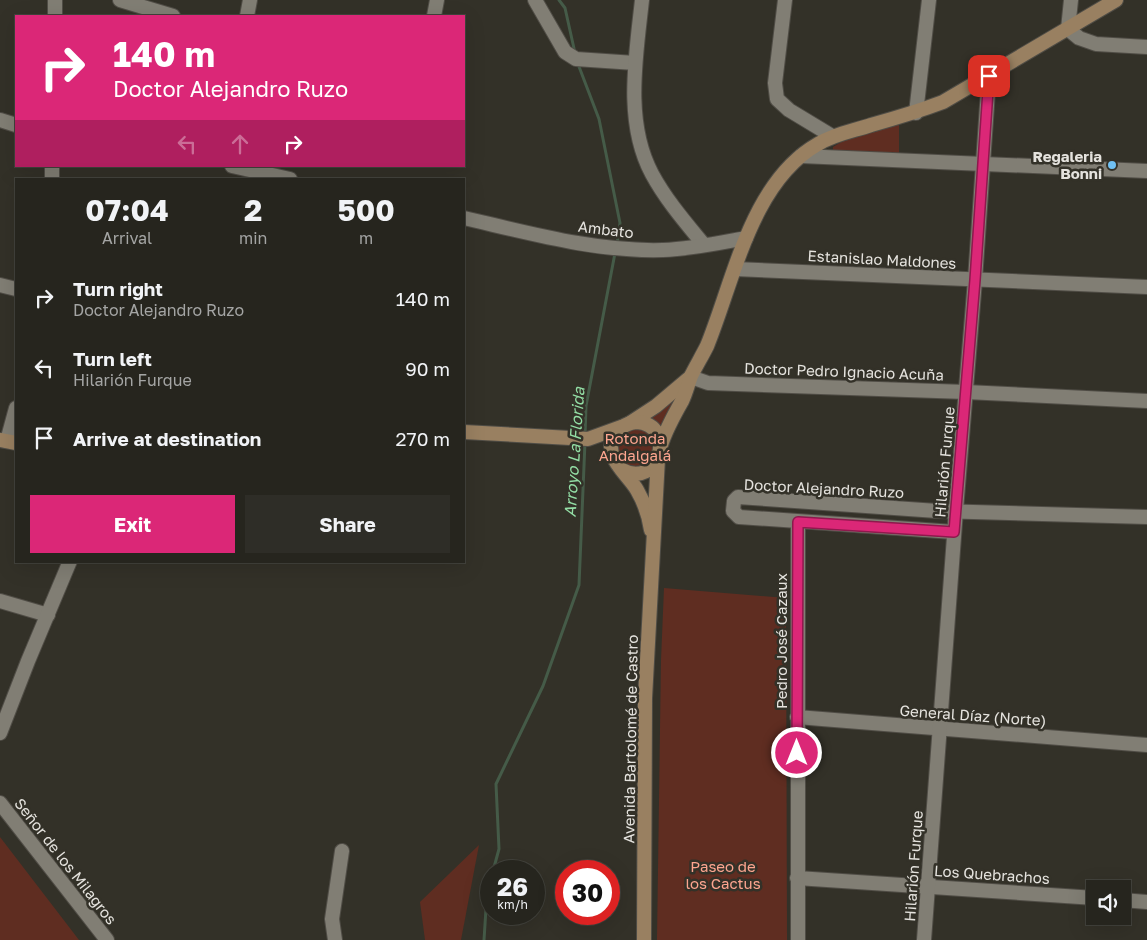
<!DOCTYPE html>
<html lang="en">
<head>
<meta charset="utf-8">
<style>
  body { margin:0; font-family:"Golos Text",sans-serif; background:#2e2d27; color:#f1f3f6; height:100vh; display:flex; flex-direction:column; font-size:19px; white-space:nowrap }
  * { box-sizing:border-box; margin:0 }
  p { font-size:16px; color:#a4a5a4 }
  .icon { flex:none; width:28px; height:28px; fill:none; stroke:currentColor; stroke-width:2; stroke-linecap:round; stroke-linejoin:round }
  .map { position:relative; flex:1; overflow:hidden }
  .details { position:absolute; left:15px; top:178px; width:450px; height:385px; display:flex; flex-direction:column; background:#26251e; border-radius:0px; box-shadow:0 5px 20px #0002,0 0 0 1px #42423c }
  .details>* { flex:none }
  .banner { position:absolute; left:15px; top:15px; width:450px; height:152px; border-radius:0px; box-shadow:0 5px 20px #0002,0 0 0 1px #42423c; background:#db2777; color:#fff; overflow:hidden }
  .tools { position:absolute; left:1086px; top:880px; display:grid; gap:10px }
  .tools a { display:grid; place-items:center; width:45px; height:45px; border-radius:0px; background:#26251e; box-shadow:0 5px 20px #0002,0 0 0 1px #42423c; font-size:25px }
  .speed { position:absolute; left:480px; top:860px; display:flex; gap:10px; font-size:25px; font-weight:700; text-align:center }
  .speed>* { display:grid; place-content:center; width:65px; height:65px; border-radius:50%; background:#26251e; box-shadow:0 5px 20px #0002,0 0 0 1px #42423c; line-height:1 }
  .speed small { font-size:12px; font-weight:400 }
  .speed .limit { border:8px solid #d22; background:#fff; color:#111 }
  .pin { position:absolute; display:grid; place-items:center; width:42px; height:42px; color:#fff; margin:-21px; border-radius:10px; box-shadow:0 2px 8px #0006 }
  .me { position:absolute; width:55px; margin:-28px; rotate:0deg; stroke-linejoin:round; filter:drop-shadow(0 0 4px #0008) }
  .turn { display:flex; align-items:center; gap:18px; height:105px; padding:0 15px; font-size:22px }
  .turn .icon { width:65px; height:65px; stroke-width:2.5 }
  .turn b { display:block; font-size:35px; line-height:42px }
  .lanes { display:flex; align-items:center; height:48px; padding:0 15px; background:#0003; justify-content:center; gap:25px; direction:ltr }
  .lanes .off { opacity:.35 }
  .eta { display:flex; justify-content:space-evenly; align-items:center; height:85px; text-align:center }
  .eta b { font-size:30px; font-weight:700; line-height:35px }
  .primary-button { display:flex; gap:10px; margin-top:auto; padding:10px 15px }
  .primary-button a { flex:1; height:58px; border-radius:0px; background:#db2777; color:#fff; font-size:20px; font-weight:700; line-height:58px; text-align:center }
  .primary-button a+a { background:#2e2d27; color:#f1f3f6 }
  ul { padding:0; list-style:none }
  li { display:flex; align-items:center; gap:15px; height:70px; padding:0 15px }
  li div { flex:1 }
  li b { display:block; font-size:19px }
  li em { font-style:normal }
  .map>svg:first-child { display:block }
  .green { fill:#5f2d21 }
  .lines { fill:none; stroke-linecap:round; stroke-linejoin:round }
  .stream { stroke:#455b48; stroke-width:3 }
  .minor-casing { stroke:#504d46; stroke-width:16 }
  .tertiary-casing { stroke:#504d46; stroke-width:16 }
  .secondary-casing { stroke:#504d46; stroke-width:16 }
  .minor { stroke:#817e74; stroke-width:14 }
  .tertiary { stroke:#817e74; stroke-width:14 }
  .secondary { stroke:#998061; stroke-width:14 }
  .route-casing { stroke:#8e194d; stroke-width:12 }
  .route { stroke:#db2777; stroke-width:9 }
  .poi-dot { fill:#70c1f4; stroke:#333128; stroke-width:2 }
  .labels { text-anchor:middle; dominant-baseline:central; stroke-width:5; stroke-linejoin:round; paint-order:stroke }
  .poi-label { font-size:15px; font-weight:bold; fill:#e5e3de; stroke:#333128; text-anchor:end }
  .street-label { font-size:15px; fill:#e5e3de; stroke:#333128 }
  .park-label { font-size:15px; fill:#fda58f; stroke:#333128 }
  .water-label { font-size:16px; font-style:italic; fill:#93dea5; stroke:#333128 }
</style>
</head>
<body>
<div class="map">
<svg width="1147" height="940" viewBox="0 0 1147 940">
  <rect width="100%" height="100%" fill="#333128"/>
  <g class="green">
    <path d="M899,124V154L833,151V147L843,141Z"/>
    <path d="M678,396L662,428L651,418Z"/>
    <circle cx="635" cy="447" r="19"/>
    <path d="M664,588L786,598L787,940H657L661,660Z"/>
    <path d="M0,837L79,940H0Z"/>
    <path d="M479,845L461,940H425L420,902Z"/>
  </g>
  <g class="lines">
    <g class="stream">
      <path d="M559,0L565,8L575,53"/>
      <path d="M578,64L599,119L620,223L617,244"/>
      <path d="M585,436L586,406L615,253"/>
      <path d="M493,871L499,849L496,784L543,686L579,585L585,442"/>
      <path d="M484,940L487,893L491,877"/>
    </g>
    <defs>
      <g id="minor">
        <path d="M120,0L173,16"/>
        <path d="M535,0L565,52L576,59L635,63"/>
        <path d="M642,0C636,56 624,122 652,174C666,200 686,223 704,245"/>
        <path d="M785,0L775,83L777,99L789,110L832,136"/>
        <path d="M1071,0L1068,29L1079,38L1096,44L1147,47"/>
        <path d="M247,16L250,0"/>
        <path d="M434,16L437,0"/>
        <path d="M916,113L929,0"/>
        <path d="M0,120L16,125"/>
        <path d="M801,156L1147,171"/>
        <path d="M232,166L290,179"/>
        <path d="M464,218C529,233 596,252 663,250C691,249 719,243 746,238"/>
        <path d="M735,269L1147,287"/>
        <path d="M0,285L16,289"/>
        <path d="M691,377L708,383L966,392L1147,401"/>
        <path d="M954,532L739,517L733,511L734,501L738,497L937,511L1147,517"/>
        <path d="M0,601L48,615"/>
        <path d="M797,717L1147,745"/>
        <path d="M0,733L28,661L70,561"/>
        <path d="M0,803L107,940"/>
        <path d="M797,878L1095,898"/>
        <path d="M1122,900L1147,902"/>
        <path d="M335,940L332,919L342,851"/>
        <path d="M798,940V522"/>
        <path d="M924,940L956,510L975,280L989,76"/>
      </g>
      <g id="tertiary">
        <path d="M55,16V0"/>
        <path d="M52,179V166"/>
        <path d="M7,441L16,408"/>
      </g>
      <g id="secondary">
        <path d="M630,423L656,406L688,379"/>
        <path d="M464,432L588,439L621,427"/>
        <path d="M0,440L16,443"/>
        <path d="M661,445C666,429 674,415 682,401C686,393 688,384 691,376C696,366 702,356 707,346C734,280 751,182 818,144C834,134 853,131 871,125C896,118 919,111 943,102L1116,0"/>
        <path d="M622,470C659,490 678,425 637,422C629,422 620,427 615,434C601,456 627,473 637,490C644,502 649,516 651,530"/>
        <path d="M644,940L645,698L658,458"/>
      </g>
    </defs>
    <use href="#minor" class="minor-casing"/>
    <use href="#tertiary" class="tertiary-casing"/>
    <use href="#secondary" class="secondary-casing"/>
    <use href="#minor" class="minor"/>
    <use href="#tertiary" class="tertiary"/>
    <use href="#secondary" class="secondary"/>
  </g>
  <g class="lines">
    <defs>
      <path id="route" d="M797,753L798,522L954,532L975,280L989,76"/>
    </defs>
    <use href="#route" class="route-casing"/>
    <use href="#route" class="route"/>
  </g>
  <circle class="poi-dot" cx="1112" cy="165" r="5"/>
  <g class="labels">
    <g class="poi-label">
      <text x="1102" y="156">Regaleria<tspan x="1102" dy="17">Bonni</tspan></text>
    </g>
    <g class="street-label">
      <text transform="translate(606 229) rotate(7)">Ambato</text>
      <text transform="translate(882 259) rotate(3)">Estanislao Maldones</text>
      <text transform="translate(844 371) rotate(2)">Doctor Pedro Ignacio Acuña</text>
      <text transform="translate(944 462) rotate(-85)">Hilarión Furque</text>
      <text transform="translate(824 488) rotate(3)">Doctor Alejandro Ruzo</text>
      <text transform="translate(781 641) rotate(-90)">Pedro José Cazaux</text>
      <text transform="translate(973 715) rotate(4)">General Díaz (Norte)</text>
      <text transform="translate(630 739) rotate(-89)">Avenida Bartolomé de Castro</text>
      <text transform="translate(66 861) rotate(52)">Señor de los Milagros</text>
      <text transform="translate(913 866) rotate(-86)">Hilarión Furque</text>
      <text transform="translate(992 874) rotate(4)">Los Quebrachos</text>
    </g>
    <g class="park-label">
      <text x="635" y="438">Rotonda<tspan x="635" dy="17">Andalgalá</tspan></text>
      <text x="723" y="866">Paseo de<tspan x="723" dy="17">los Cactus</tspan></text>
    </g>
    <g class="water-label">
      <text transform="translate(574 452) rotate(-86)">Arroyo La Florida</text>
    </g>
  </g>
</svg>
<div class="tools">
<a><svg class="icon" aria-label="sound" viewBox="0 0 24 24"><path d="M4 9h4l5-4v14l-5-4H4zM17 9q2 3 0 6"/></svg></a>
</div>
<div class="speed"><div>26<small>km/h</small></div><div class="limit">30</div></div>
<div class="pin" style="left:989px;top:76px;background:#d93025"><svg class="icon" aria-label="arrive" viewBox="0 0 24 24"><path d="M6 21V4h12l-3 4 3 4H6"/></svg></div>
<svg class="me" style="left:797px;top:753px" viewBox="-20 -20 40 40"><circle r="17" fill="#db2777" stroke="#fff" stroke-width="3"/><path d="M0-11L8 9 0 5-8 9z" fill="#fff"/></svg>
<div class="banner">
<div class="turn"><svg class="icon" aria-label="right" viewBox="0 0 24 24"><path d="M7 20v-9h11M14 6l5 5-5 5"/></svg><div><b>140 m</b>Doctor Alejandro Ruzo</div></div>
<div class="lanes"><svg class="icon off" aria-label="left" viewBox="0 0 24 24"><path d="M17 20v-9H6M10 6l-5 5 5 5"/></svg><svg class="icon off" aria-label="ahead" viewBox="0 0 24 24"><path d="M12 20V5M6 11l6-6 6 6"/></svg><svg class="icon" aria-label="right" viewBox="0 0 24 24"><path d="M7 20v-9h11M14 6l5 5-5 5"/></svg></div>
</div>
<section class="details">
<div class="eta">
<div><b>07:04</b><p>Arrival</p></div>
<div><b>2</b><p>min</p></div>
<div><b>500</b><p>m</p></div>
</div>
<ul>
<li><svg class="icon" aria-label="right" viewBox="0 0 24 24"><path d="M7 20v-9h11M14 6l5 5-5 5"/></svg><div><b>Turn right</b><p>Doctor Alejandro Ruzo</p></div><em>140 m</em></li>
<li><svg class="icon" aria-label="left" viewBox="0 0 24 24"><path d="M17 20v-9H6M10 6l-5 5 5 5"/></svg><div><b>Turn left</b><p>Hilarión Furque</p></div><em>90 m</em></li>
<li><svg class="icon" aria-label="arrive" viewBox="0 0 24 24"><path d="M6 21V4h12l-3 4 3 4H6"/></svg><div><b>Arrive at destination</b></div><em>270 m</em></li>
</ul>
<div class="primary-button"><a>Exit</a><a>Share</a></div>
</section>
</div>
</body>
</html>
